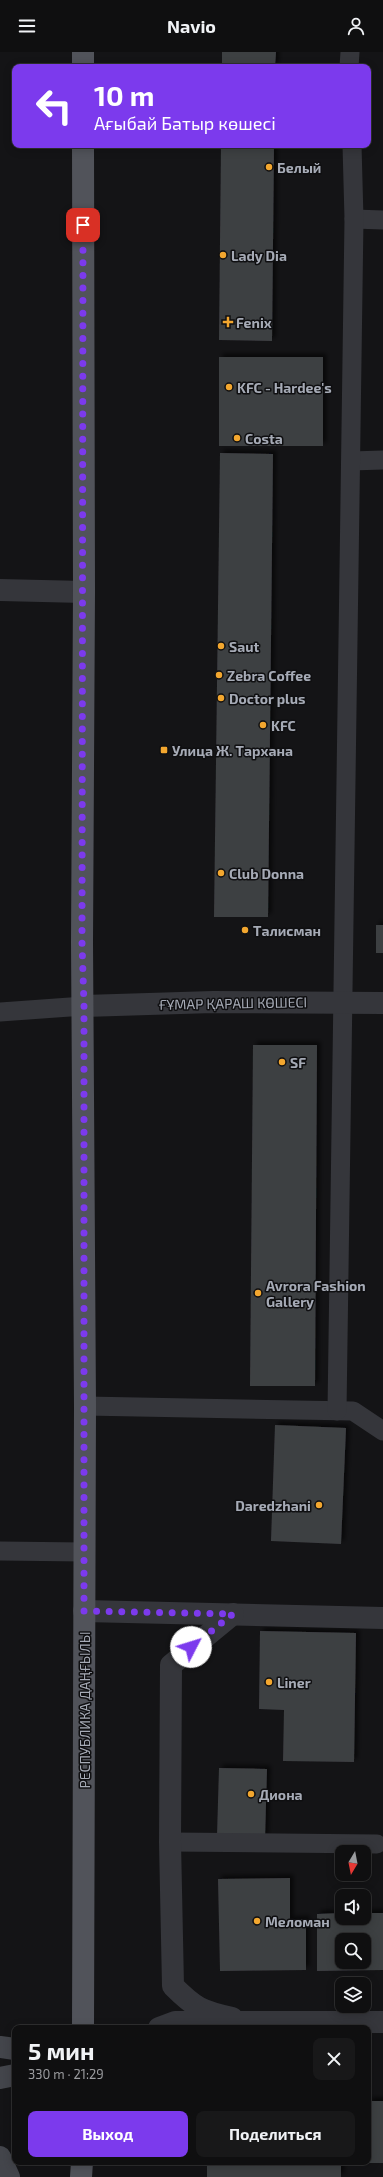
<!DOCTYPE html>
<html lang="ru">
<head>
<meta charset="utf-8">
<style>
  body { margin:0; font-family:"Exo 2",sans-serif; background:#181819; color:#f1f3f6; height:100vh; display:flex; flex-direction:column; font-size:15px; white-space:nowrap }
  * { box-sizing:border-box; margin:0 }
  p { font-size:13px; color:#9b9c9f }
  .icon { flex:none; width:22px; height:22px; fill:none; stroke:currentColor; stroke-width:2; stroke-linecap:round; stroke-linejoin:round }
  .map { position:relative; flex:1; overflow:hidden }
  .drawer { position:absolute; left:12px; top:1973px; width:359px; height:140px; display:flex; flex-direction:column; background:#0f0f10; border-radius:8px; box-shadow:0 2px 10px #0003,0 0 0 1px #2f2f30 }
  .drawer>* { flex:none }
  .guide { position:absolute; left:12px; top:12px; width:359px; height:84px; border-radius:8px; box-shadow:0 2px 10px #0003,0 0 0 1px #2f2f30; background:#7c3aed; color:#fff; overflow:hidden }
  .needle { width:26px; rotate:190deg }
  .fabs { position:absolute; left:335px; top:1793px; display:grid; gap:8px }
  .fabs a { display:grid; place-items:center; width:36px; height:36px; border-radius:8px; background:#0f0f10; box-shadow:0 2px 10px #0003,0 0 0 1px #2f2f30; font-size:20px }
  .pin { position:absolute; display:grid; place-items:center; width:34px; height:34px; color:#fff; margin:-17px; border-radius:8px; box-shadow:0 2px 6px #0006 }
  .me { position:absolute; width:44px; margin:-22px; rotate:50deg; stroke-linejoin:round; filter:drop-shadow(0 0 3px #0008) }
  .turn { display:flex; align-items:center; gap:14px; height:84px; padding:0 16px; font-size:18px }
  .turn .icon { width:52px; height:52px; stroke-width:2.5 }
  .turn b { display:block; font-size:28px; line-height:34px }
  .round { display:grid; place-items:center; flex:none; width:42px; height:42px; border-radius:8px; background:#181819 }
  .overview { display:flex; align-items:center; justify-content:space-between; height:68px; padding:0 16px }
  h1 { font-size:24px; font-weight:700; line-height:30px }
  .primary-button { display:flex; gap:8px; margin-top:auto; padding:8px 16px }
  .primary-button a { flex:1; height:46px; border-radius:8px; background:#7c3aed; color:#fff; font-size:16px; font-weight:700; line-height:46px; text-align:center }
  .primary-button a+a { background:#181819; color:#f1f3f6 }
  header { display:flex; justify-content:space-between; align-items:center; height:52px; padding:0 16px; background:#0f0f10; font-size:18px; font-weight:700 }
  .map>svg:first-child { display:block }
  .building { fill:#3e3f43; fill-rule:evenodd; filter:url(#shadow) }
  .lines { fill:none; stroke-linecap:round; stroke-linejoin:round }
  .service { stroke:#35363b; stroke-width:19 }
  .minor { stroke:#35363b; stroke-width:22 }
  .tertiary { stroke:#35363b; stroke-width:22 }
  .secondary { stroke:#43454b; stroke-width:22 }
  .primary { stroke:#51535a; stroke-width:22 }
  .route { stroke:#7c3aed; stroke-width:7; stroke-dasharray:0 12.6 }
  .poi-dot { fill:#f3a72f; stroke:#0f0f11; stroke-width:1.5 }
  .labels { text-anchor:middle; dominant-baseline:central; stroke-width:3; stroke-linejoin:round; paint-order:stroke }
  .poi-label { font-size:14px; font-weight:bold; fill:#a6abb6; stroke:#0f0f11; text-anchor:start }
  .street-label { font-size:14px; fill:#a6abb6; stroke:#0f0f11 }
</style>
</head>
<body>
<header><svg class="icon" aria-label="menu" viewBox="0 0 24 24"><path d="M4 6h16M4 12h16M4 18h16"/></svg>Navio<svg class="icon" aria-label="person" viewBox="0 0 24 24"><circle cx="12" cy="8" r="4"/><path d="M4 21q1-7 8-7t8 7"/></svg></header>
<div class="map">
<svg width="383" height="2125" viewBox="0 0 383 2125">
  <defs>
    <filter id="shadow"><feDropShadow dx="3.5" dy="-3.5" stdDeviation="2" flood-color="#0009"/></filter>
  </defs>
  <rect width="100%" height="100%" fill="#141416"/>
  <g class="building">
    <path d="M222,0H276L275,15H222Z"/>
    <path d="M221,93H274L272,289L219,288Z"/>
    <rect x="219" y="305" width="104" height="89"/>
    <path d="M220,401L273,402L268,865H214Z"/>
    <rect x="376" y="873" width="7" height="28"/>
    <path d="M253,993H317L315,1334H250Z"/>
    <path d="M275,1373L346,1376L341,1492L271,1489Z"/>
    <path d="M260,1579L356,1581L354,1710L283,1709L284,1658L259,1657Z"/>
    <path d="M219,1716L267,1717L265,1786L217,1784Z"/>
    <path d="M290,1826V1868L306,1867V1918L220,1919L218,1827Z"/>
    <path d="M342,1861V1866H364V1861H383V1918L317,1919V1862ZM342,1888H364V1910H342Z"/>
    <rect x="368" y="2049" width="15" height="62"/>
    <rect x="207" y="2110" width="134" height="15"/>
  </g>
  <g class="lines">
    <g class="service">
      <path d="M349,15L350,0"/>
      <path d="M354,167L383,168"/>
      <path d="M351,409L383,408"/>
      <path d="M0,960L84,954"/>
      <path d="M85,1354L353,1359L383,1379"/>
      <path d="M337,1359L354,167L352,93"/>
      <path d="M0,1499L84,1500"/>
      <path d="M170,1790L377,1792"/>
    </g>
    <g class="minor">
      <path d="M0,538L84,540"/>
      <path d="M84,954L213,950L383,951"/>
      <path d="M84,1559L383,1566"/>
      <path d="M232,1966C201,1959 195,1956 173,1934L170,1790L171,1613L233,1562"/>
    </g>
    <path class="tertiary" d="M159,1976L175,1970H383"/>
    <g class="secondary">
      <path d="M0,1995L15,1997"/>
      <path d="M0,2026L15,2023"/>
      <path d="M0,2105L9,2125"/>
    </g>
    <g class="primary">
      <path d="M83,0V15"/>
      <path d="M83,1976L85,1354L82,890L84,540L83,93"/>
      <path d="M81,2125L82,2110"/>
    </g>
  </g>
  <g class="lines">
    <path class="route" d="M83,173L82,890L84,954V1559L233,1562L191,1595"/>
  </g>
  <g class="poi-dot">
    <circle cx="269" cy="115" r="4"/>
    <circle cx="223" cy="203" r="4"/>
    <path d="M226 264h4v4h4v4h-4v4h-4v-4h-4v-4h4z"/>
    <circle cx="229" cy="335" r="4"/>
    <circle cx="237" cy="386" r="4"/>
    <circle cx="221" cy="594" r="4"/>
    <circle cx="219" cy="623" r="4"/>
    <circle cx="221" cy="646" r="4"/>
    <circle cx="263" cy="673" r="4"/>
    <rect x="160" y="694" width="8" height="8" rx="2"/>
    <circle cx="221" cy="821" r="4"/>
    <circle cx="245" cy="878" r="4"/>
    <circle cx="282" cy="1010" r="4"/>
    <circle cx="258" cy="1241" r="4"/>
    <circle cx="319" cy="1453" r="4"/>
    <circle cx="269" cy="1630" r="4"/>
    <circle cx="251" cy="1742" r="4"/>
    <circle cx="257" cy="1869" r="4"/>
  </g>
  <g class="labels">
    <g class="poi-label">
      <text x="277" y="115">Белый</text>
      <text x="231" y="203">Lady Dia</text>
      <text x="236" y="270">Fenix</text>
      <text x="237" y="335">KFC - Hardee's</text>
      <text x="245" y="386">Costa</text>
      <text x="229" y="594">Saut</text>
      <text x="227" y="623">Zebra Coffee</text>
      <text x="229" y="646">Doctor plus</text>
      <text x="271" y="673">KFC</text>
      <text x="172" y="698">Улица Ж. Тархана</text>
      <text x="229" y="821">Club Donna</text>
      <text x="253" y="878">Талисман</text>
      <text x="290" y="1010">SF</text>
      <text x="266" y="1233">Avrora Fashion<tspan x="266" dy="16">Gallery</tspan></text>
      <text x="311" y="1453" text-anchor="end">Daredzhani</text>
      <text x="277" y="1630">Liner</text>
      <text x="259" y="1742">Диона</text>
      <text x="265" y="1869">Меломан</text>
    </g>
    <g class="street-label">
      <text transform="translate(233 951) rotate(-1)">ҒҰМАР ҚАРАШ КӨШЕСІ</text>
      <text transform="translate(84 1658) rotate(-90)">РЕСПУБЛИКА ДАҢҒЫЛЫ</text>
    </g>
  </g>
</svg>
<div class="fabs">
<a><svg class="needle" viewBox="-14 -14 28 28"><path d="M0-13l5 13h-10z" fill="#e53935"/><path d="M0 13l5-13h-10z" fill="#9b9c9f"/></svg></a>
<a><svg class="icon" aria-label="sound" viewBox="0 0 24 24"><path d="M4 9h4l5-4v14l-5-4H4zM17 9q2 3 0 6"/></svg></a>
<a><svg class="icon" aria-label="search" viewBox="0 0 24 24"><circle cx="10" cy="10" r="6"/><path d="M15 15l6 6"/></svg></a>
<a><svg class="icon" aria-label="layers" viewBox="0 0 24 24"><path d="M12 4l9 5-9 5-9-5zM3 14l9 5 9-5"/></svg></a>
</div>
<div class="pin" style="left:83px;top:173px;background:#d93025"><svg class="icon" aria-label="arrive" viewBox="0 0 24 24"><path d="M6 21V4h12l-3 4 3 4H6"/></svg></div>
<svg class="me" style="left:191px;top:1595px" viewBox="-20 -20 40 40"><circle r="19" fill="#fff"/><path d="M0-13L10 11 0 6-10 11z" fill="#7c3aed"/></svg>
<div class="guide">
<div class="turn"><svg class="icon" aria-label="left" viewBox="0 0 24 24"><path d="M17 20v-9H6M10 6l-5 5 5 5"/></svg><div><b>10 m</b>Ағыбай Батыр көшесі</div></div>
</div>
<section class="drawer">
<div class="overview"><div><h1>5 мин</h1><p>330 m · 21:29</p></div><a class="round"><svg class="icon" aria-label="close" viewBox="0 0 24 24"><path d="M6 6l12 12M18 6L6 18"/></svg></a></div>
<div class="primary-button"><a>Выход</a><a>Поделиться</a></div>
</section>
</div>
</body>
</html>
